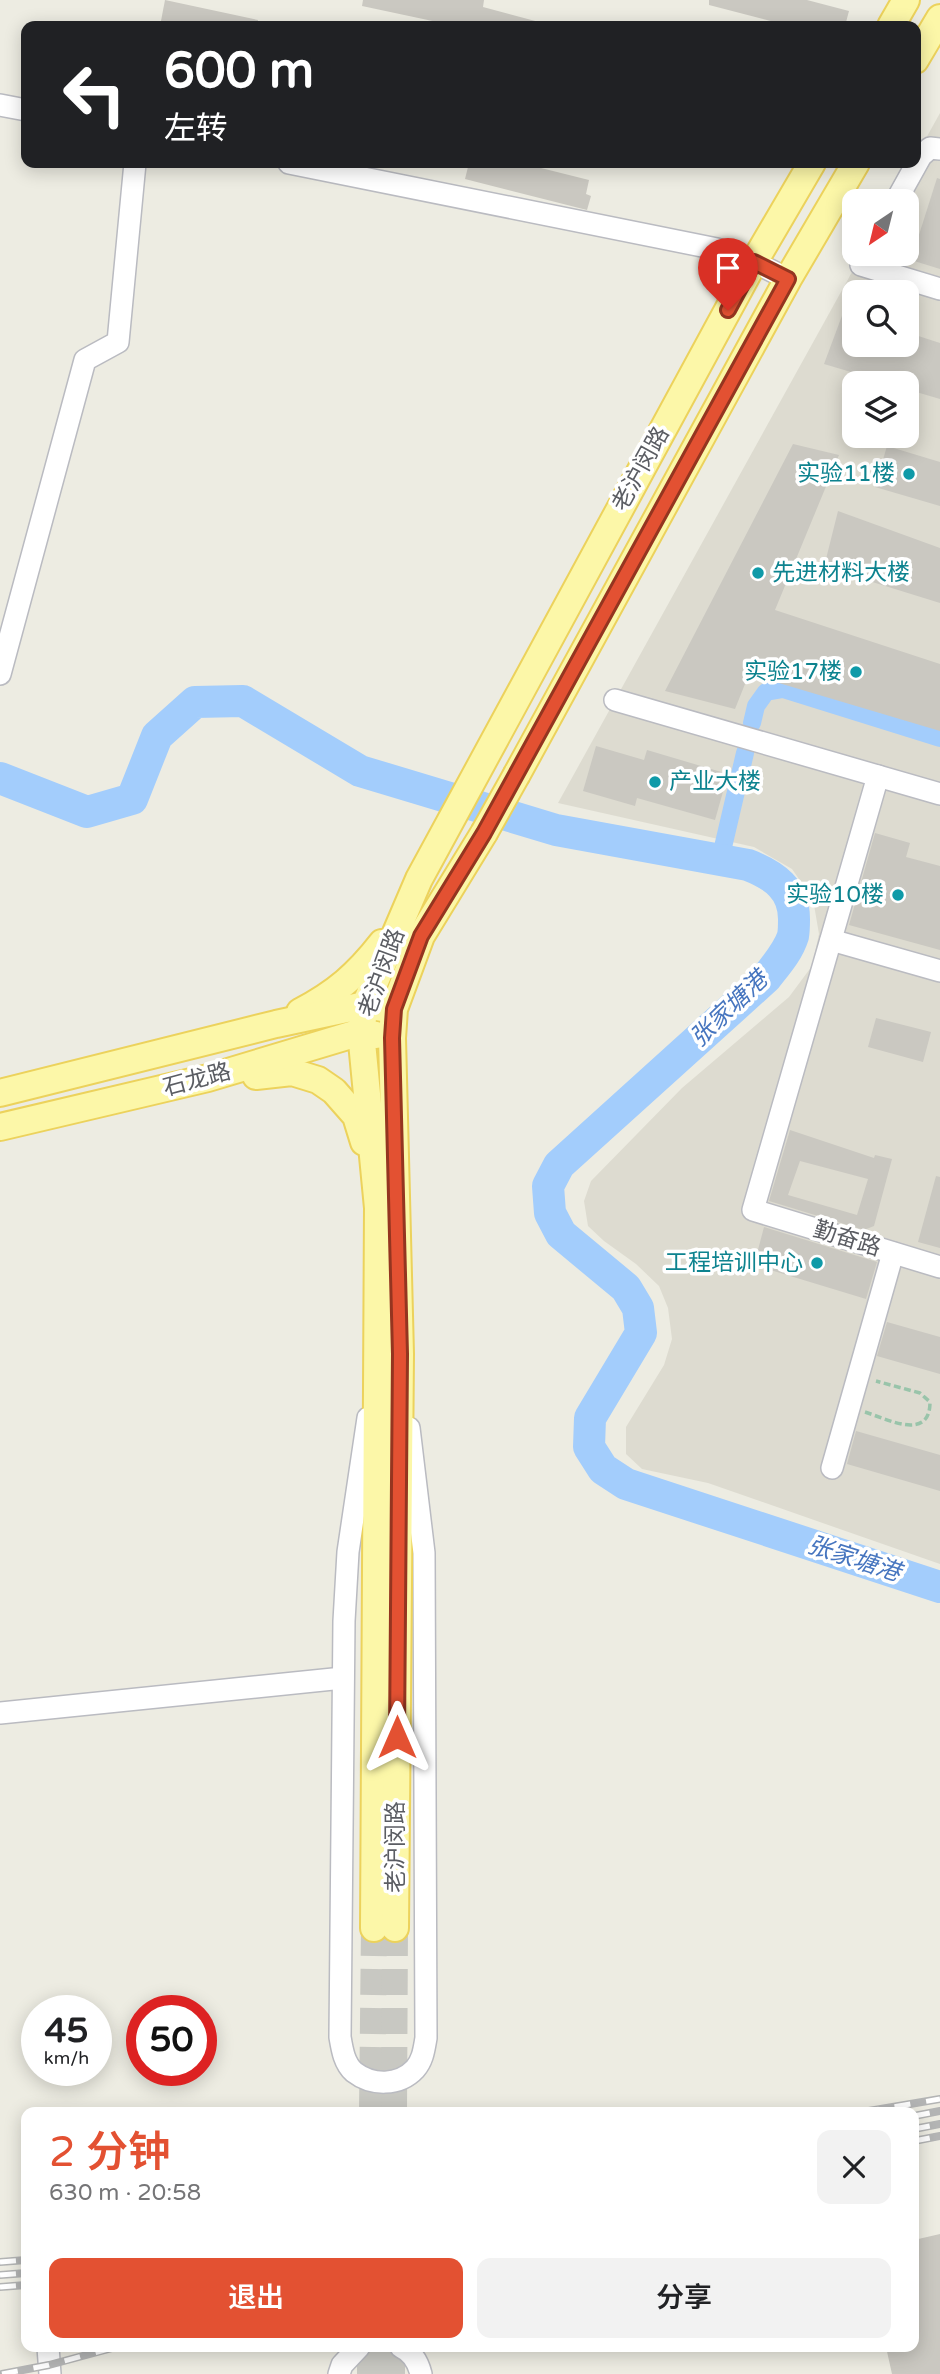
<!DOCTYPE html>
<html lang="zh">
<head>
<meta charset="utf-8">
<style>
  body { margin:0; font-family:"Varela Round","Noto Sans SC",sans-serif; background:#f2f2f2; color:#202124; height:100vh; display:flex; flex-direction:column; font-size:26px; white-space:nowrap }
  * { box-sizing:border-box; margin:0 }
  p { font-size:23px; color:#757577 }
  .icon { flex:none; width:38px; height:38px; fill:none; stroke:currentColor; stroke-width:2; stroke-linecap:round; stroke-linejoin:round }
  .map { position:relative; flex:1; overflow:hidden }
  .panel { position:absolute; left:21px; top:2107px; width:898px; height:245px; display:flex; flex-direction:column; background:#fff; border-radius:14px; box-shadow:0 4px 18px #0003 }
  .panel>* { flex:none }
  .banner { position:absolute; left:21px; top:21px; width:900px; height:147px; border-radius:14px; box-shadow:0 4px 18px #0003; background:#202124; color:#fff; overflow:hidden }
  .needle { width:46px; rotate:215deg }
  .tools { position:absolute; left:842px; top:189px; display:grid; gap:14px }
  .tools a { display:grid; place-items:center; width:77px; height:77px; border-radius:14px; background:#fff; box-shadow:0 4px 18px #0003; font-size:35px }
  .speed { position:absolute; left:21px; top:1995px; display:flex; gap:14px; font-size:35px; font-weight:700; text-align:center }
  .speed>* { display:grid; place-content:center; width:91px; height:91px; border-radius:50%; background:#fff; box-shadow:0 4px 18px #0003; line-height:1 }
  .speed small { font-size:18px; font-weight:400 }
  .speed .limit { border:10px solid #d22; background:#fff; color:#111 }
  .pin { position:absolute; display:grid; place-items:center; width:60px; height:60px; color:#fff; margin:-72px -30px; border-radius:50% 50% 50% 0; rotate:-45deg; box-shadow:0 0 7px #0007 }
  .pin .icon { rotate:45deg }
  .me { position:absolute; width:77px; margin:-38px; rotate:0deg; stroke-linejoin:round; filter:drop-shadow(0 0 5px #0008) }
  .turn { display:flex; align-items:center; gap:24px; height:147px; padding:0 28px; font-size:32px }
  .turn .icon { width:91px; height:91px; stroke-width:2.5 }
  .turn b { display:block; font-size:49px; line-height:60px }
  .round { display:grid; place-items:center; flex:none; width:74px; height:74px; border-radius:14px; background:#f2f2f2 }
  .summary { display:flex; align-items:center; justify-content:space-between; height:119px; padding:0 28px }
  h1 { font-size:42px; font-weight:600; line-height:52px; color:#e35132 }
  .primary-button { display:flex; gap:14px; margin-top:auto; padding:14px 28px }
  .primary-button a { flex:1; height:80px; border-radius:14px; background:#e35132; color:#fff; font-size:28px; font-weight:600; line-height:80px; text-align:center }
  .primary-button a+a { background:#f2f2f2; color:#202124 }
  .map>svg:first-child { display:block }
  .education { fill:#dddbd0; fill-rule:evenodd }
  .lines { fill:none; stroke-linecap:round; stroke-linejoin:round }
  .canal { stroke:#a3cdfc; stroke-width:18 }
  .river { stroke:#a3cdfc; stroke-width:32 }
  .building { fill:#cac8c1; fill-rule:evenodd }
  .major-tunnel { stroke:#c8c8c2; stroke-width:26; stroke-dasharray:26 13; stroke-linecap:butt }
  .minor-casing { stroke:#babbc1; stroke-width:24 }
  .major-casing { stroke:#ecd25c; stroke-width:30 }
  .path { stroke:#99c4aa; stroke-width:3.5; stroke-dasharray:7 3.5; stroke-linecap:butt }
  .minor { stroke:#fff; stroke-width:21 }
  .major { stroke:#fcf7a8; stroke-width:26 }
  .rail-casing { stroke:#b3b4b4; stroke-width:8 }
  .rail { stroke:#fff; stroke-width:5; stroke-dasharray:16; stroke-linecap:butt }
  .major-bridge-casing { stroke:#ecd25c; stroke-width:30; stroke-linecap:butt }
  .major-bridge { stroke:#fcf7a8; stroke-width:26 }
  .route-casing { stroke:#943520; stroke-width:18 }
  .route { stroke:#e35132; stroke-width:12 }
  .culture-dot { fill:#0f9aa8; stroke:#fff; stroke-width:2.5 }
  .labels { text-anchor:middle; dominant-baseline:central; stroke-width:7; stroke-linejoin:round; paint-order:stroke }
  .street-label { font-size:23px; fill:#5b5d63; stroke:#fff }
  .culture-label { font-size:23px; fill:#0d838f; stroke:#fff; text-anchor:end }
  .water-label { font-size:24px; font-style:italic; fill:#4675bf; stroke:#fff }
</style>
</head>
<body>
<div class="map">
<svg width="940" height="2374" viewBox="0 0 940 2374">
  <rect width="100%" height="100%" fill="#edece2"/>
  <path class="education" d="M940,113V1564L708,1483L642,1469L626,1454V1427L664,1365L672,1339L668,1308L659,1286L636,1264L604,1241L588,1226L584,1201L591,1181L682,1088L789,997L812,966L819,934L813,899L792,869L754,847L558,803L862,254H906V201L915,158ZM854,292H906V345H854ZM854,383H906V436H854Z"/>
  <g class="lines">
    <g class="canal">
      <path d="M752,723L756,706L766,692L783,689L940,738"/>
      <path d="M720,860L745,753"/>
    </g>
    <path class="river" d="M0,778L87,812L132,799L157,736L195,702L243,701L360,771L556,830L748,865C774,875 794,889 794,919C794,925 794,931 793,936C788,952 776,965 766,978L559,1165L548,1186L550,1213L561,1234L626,1288L638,1308L641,1333L590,1418L589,1447L603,1469L626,1484L940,1587"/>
  </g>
  <g class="building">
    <path d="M165,0L258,20L257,26H160Z"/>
    <path d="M363,0H484L483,7L539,22V26H456L362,6Z"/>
    <path d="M709,0H807L849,11L845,26H790L709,5Z"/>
    <path d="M469,163H521L589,180L586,194L591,196L587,210L465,179Z"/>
    <path d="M937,178L940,179V269L911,260Z"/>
    <path d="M843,313L854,316V345H906V332L940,343V399L906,389V383H888L824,364Z"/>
    <path d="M793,444L839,455L775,610L940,664V731L749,674L735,709L665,691Z"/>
    <path d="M887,446L940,462V506L875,487Z"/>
    <path d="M838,511L940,548V603L824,567Z"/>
    <path d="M596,746L644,760L647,750L728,774L715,820L637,798L635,806L583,791Z"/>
    <path d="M875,833L910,843L906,857L940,866V950L849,925Z"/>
    <path d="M876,1018L931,1032L923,1062L868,1047Z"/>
    <path d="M790,1130L874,1158L875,1155L892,1159L874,1226L864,1230L769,1201ZM800,1161L868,1179L857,1215L788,1195Z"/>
    <path d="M936,1176L940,1177V1248L918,1242Z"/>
    <path d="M764,1227L877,1262L866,1299L754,1265Z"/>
    <path d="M887,1322L940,1337V1374L877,1356Z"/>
    <path d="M856,1431L940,1455V1491L847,1464Z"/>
    <path d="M940,2234V2374H892L886,2347H914V2240Z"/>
  </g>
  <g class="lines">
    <g class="major-tunnel">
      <path d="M372,2112L374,1928"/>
      <path d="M394,2112L395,1928"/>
      <path d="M370,2374V2347"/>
      <path d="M392,2374V2347"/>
    </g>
    <defs>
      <g id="minor">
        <path d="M0,105L26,110"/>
        <path d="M289,163L717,249L754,262L788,279"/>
        <path d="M896,201L921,156L930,148L940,149"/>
        <path d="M868,254L861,265L940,289"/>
        <path d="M0,674L85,360L118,342L135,163"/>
        <path d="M615,700L940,794"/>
        <path d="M878,776L753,1210L940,1267"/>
        <path d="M831,940L940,971"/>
        <path d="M368,1418L348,1552L344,1621L340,2037C342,2049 344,2063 354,2072C372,2086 399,2086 415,2069C423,2060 424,2049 426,2038L424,1553L409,1428"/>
        <path d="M832,1468L893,1253"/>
        <path d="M0,1713L343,1678"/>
        <path d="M48,2347L50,2374"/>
        <path d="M401,2347C412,2352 418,2362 421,2374"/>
        <path d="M339,2374L342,2365L359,2347"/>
      </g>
      <g id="major">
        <path d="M891,26L906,0"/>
        <path d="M915,60L940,18"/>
        <path d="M517,774L788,279L856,163"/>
        <path d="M300,1012C336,993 357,975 382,943"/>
        <path d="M256,1076L292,1072L318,1080L334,1091L356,1116L364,1142"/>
        <path d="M0,1093L276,1024L365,1005L382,1008"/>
        <path d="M0,1127L208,1078L361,1032L376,1035"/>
        <path d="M374,1928L378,1208L361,1032L365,1005L419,879L450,822L754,262L812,163"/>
        <path d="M395,1928L400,1354L392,1038L394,1009L421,936L484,833"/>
      </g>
    </defs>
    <use href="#minor" class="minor-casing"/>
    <use href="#major" class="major-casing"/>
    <path class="path" d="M865,1412C887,1419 930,1442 930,1402L920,1393L876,1381"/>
    <use href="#minor" class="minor"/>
    <use href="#major" class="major"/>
    <defs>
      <g id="rail">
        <path d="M863,2112L940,2099"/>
        <path d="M914,2116L940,2111"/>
        <path d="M914,2129L940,2124"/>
        <path d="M914,2141L940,2136"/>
        <path d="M0,2262L26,2260"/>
        <path d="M0,2275L26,2273"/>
        <path d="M0,2287L26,2285"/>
        <path d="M2,2374L49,2365L116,2347"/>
      </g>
    </defs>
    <use href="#rail" class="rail-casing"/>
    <use href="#rail" class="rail"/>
    <defs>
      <path id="major-bridge" d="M484,833L517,774"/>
    </defs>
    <use href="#major-bridge" class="major-bridge-casing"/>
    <use href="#major-bridge" class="major-bridge"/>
  </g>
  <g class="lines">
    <defs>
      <path id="route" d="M397,1737L400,1354L392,1038L394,1009L421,936L484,833L788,279L754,262L728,310"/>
    </defs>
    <use href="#route" class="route-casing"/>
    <use href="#route" class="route"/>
  </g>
  <g class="culture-dot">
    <circle cx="909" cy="474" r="7"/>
    <circle cx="758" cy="573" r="7"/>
    <circle cx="856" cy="672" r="7"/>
    <circle cx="655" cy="782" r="7"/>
    <circle cx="898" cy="895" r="7"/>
    <circle cx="817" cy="1263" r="7"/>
  </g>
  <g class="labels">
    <g class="street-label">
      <text transform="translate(641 469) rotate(-61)">老沪闵路</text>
      <text transform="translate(382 973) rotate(-70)">老沪闵路</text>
      <text transform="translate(197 1080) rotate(-15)">石龙路</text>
      <text transform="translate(847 1239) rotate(17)">勤奋路</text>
      <text transform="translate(396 1847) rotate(-90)">老沪闵路</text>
    </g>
    <g class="culture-label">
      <text x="895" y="474">实验11楼</text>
      <text x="772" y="573" text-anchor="start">先进材料大楼</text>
      <text x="842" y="672">实验17楼</text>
      <text x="669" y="782" text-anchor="start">产业大楼</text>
      <text x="884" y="895">实验10楼</text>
      <text x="803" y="1263">工程培训中心</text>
    </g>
    <g class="water-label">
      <text transform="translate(729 1009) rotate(-44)">张家塘港</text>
      <text transform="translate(854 1559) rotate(18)">张家塘港</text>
    </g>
  </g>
</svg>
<div class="tools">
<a><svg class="needle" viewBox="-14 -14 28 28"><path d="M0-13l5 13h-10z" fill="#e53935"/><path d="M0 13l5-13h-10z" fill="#757577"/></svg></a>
<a><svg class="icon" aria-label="search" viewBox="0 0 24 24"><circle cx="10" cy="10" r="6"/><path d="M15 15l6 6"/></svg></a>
<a><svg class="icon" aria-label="layers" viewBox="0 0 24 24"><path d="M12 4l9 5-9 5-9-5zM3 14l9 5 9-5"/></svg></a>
</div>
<div class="speed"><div>45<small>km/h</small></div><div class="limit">50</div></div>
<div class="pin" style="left:728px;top:310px;background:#d93025"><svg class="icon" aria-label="arrive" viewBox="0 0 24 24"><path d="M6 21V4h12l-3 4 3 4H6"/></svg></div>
<svg class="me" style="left:397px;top:1737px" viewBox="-20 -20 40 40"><path d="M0-17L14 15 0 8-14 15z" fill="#e35132" stroke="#fff" stroke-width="4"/></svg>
<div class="banner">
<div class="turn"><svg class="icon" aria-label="left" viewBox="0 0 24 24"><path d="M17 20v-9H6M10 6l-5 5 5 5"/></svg><div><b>600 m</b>左转</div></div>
</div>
<section class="panel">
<div class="summary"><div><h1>2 分钟</h1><p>630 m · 20:58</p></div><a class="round"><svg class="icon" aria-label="close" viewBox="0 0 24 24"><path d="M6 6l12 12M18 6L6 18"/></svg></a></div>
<div class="primary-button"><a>退出</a><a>分享</a></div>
</section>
</div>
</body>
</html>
